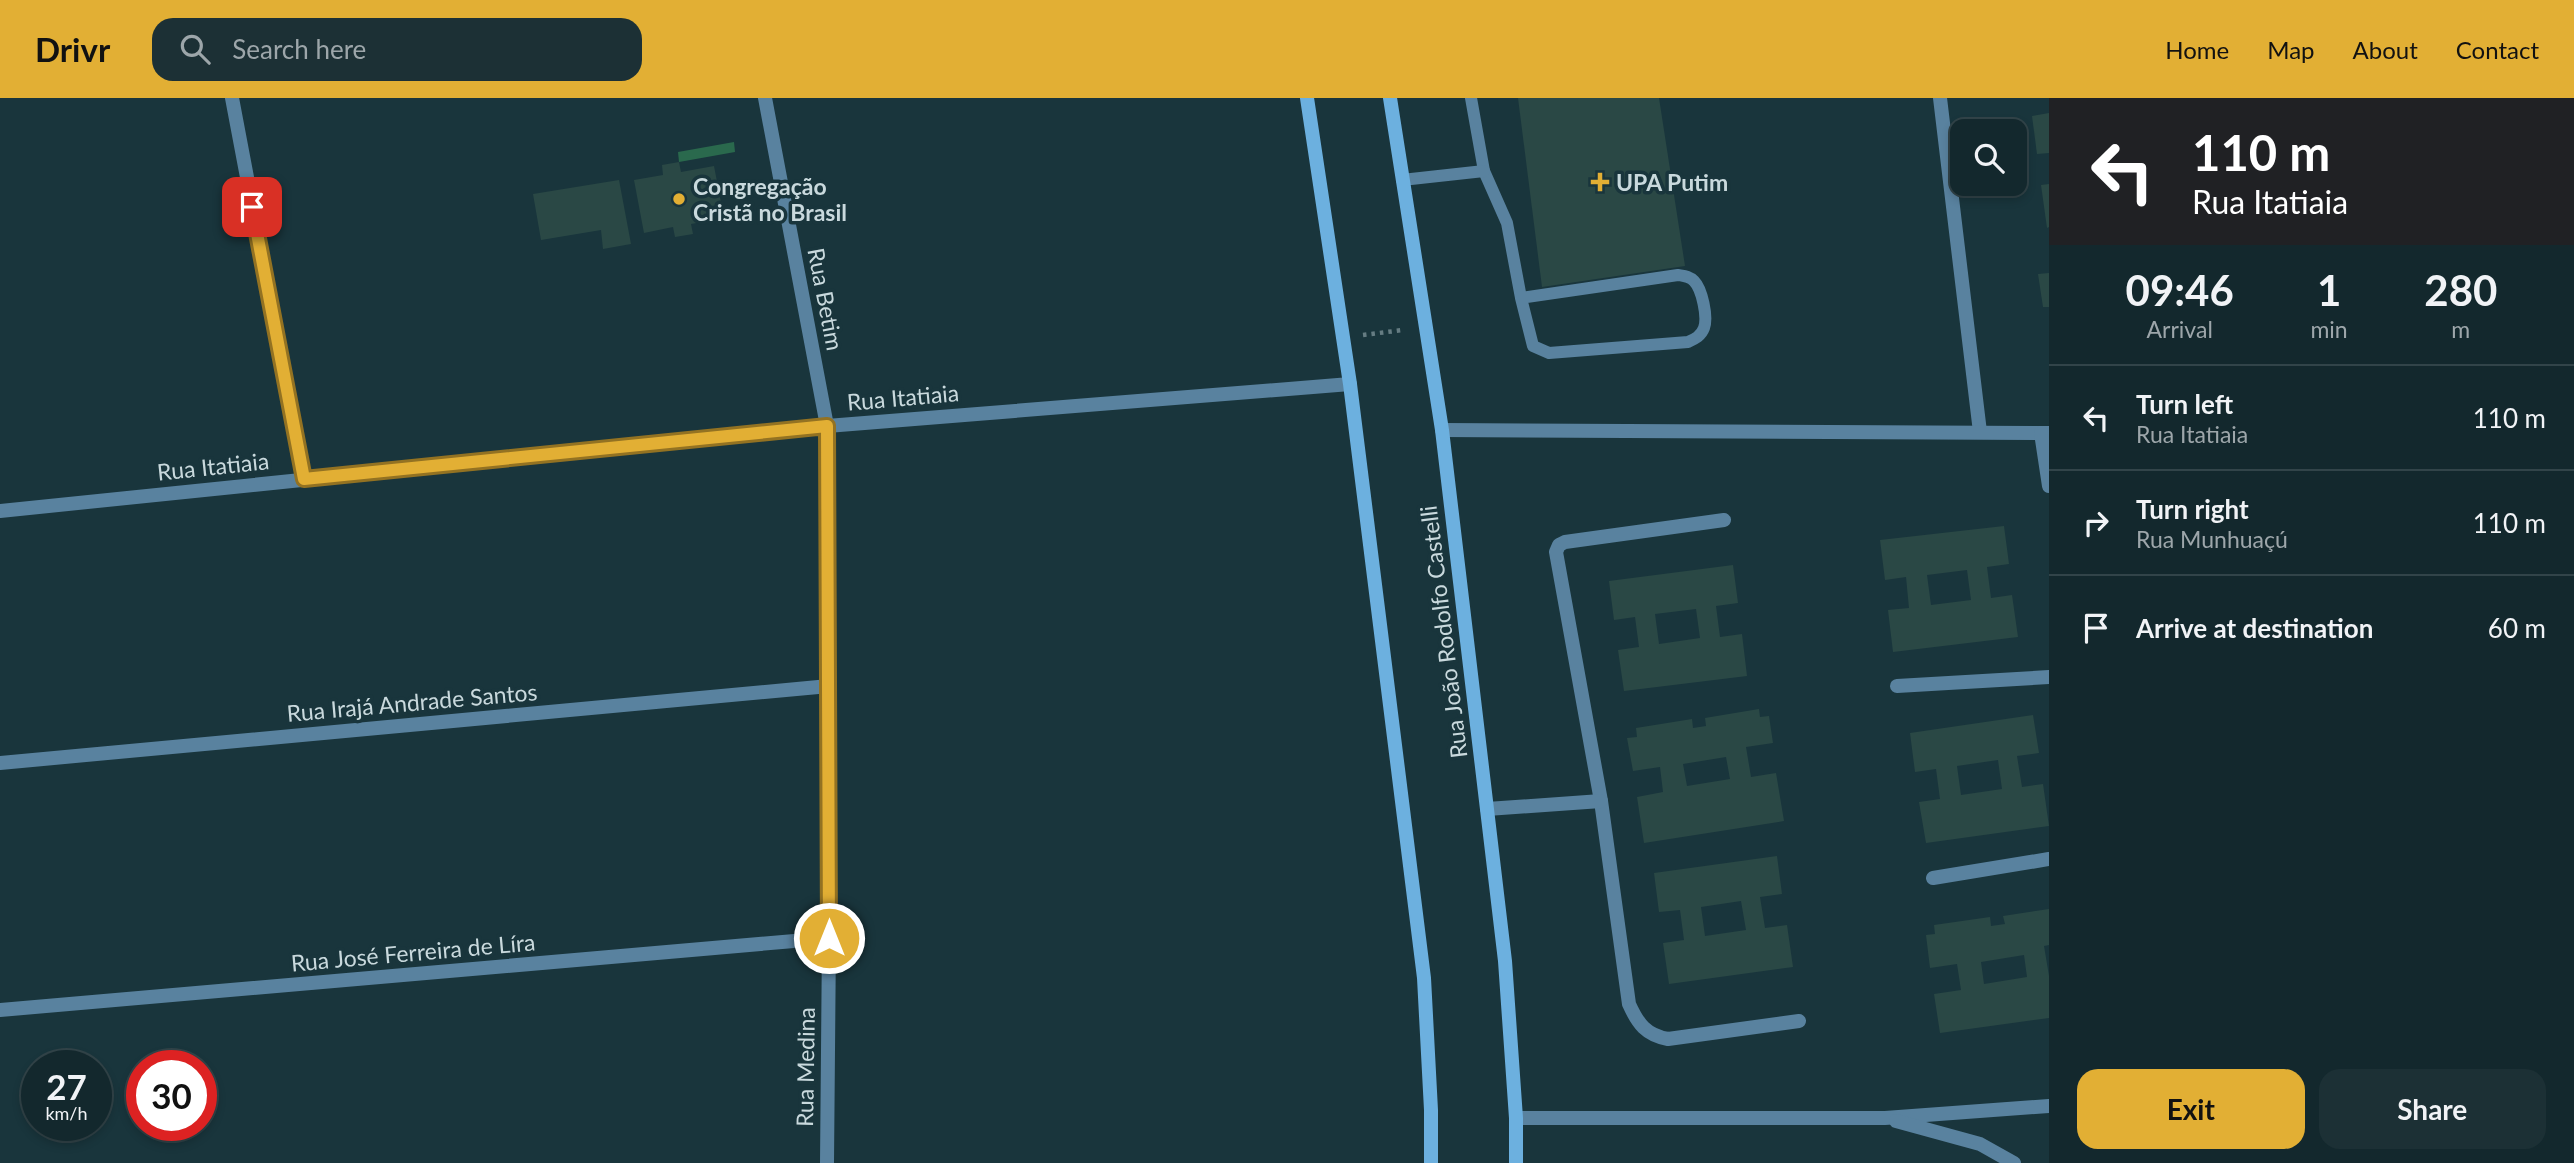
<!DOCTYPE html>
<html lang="en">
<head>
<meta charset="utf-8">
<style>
  body { margin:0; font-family:Lato,sans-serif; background:#1c3035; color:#f1f3f6; height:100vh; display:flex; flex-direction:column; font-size:26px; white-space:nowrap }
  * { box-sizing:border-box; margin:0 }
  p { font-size:23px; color:#9da6aa }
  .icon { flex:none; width:38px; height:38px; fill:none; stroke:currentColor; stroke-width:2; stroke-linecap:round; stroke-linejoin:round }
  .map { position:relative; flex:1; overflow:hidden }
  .details { display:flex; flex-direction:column; background:#13282d; width:525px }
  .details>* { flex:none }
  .guide { background:#202124; color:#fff; overflow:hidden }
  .controls { position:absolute; left:1950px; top:21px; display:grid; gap:14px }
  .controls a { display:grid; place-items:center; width:77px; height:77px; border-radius:14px; background:#13282d; box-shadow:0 4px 10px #0003,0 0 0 2px #324449; font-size:35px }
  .speed { position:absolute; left:21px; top:952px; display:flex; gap:14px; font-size:35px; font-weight:700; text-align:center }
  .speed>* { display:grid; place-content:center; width:91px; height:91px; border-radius:50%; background:#13282d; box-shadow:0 4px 10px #0003,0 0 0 2px #324449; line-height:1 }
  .speed small { font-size:18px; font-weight:400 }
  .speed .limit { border:10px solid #d22; background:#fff; color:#111 }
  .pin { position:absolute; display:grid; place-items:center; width:60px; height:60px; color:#fff; margin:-30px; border-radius:14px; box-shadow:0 4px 10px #0006 }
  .me { position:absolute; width:77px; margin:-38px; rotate:0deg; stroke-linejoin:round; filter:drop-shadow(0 0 5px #0008) }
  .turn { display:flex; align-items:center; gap:24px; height:147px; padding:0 28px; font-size:32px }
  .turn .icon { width:91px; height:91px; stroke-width:2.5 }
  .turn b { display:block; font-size:49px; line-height:60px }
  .eta { display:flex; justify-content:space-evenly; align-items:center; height:119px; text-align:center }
  .eta b { font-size:42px; font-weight:700; line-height:49px }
  .cta { display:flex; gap:14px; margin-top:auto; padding:14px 28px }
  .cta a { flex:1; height:80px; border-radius:21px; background:#e2af34; color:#111; font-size:28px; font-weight:700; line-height:80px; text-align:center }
  .cta a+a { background:#1c3035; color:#f1f3f6 }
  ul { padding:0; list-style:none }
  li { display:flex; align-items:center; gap:21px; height:105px; padding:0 28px; border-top:2px solid #324449 }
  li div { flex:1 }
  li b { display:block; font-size:26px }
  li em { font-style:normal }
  header { display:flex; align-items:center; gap:42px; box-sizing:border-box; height:98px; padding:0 35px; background:#e2af34; color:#111 }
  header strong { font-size:33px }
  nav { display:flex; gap:38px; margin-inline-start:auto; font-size:24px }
  .search { width:490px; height:63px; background:#1c3035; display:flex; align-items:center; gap:18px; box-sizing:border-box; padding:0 24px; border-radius:21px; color:#9da6aa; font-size:26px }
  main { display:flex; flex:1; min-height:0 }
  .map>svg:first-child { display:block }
  .green { fill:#2a694d }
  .building { fill:#2a4845; fill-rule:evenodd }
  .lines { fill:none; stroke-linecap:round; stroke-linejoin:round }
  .path { stroke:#657c82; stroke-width:4.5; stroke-dasharray:3.5 5; stroke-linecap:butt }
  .lane { stroke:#59829f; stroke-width:12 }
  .street { stroke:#59829f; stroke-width:14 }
  .secondary { stroke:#6cb0df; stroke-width:14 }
  .route-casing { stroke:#937222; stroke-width:18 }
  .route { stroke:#e2af34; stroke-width:12 }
  .poi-dot { fill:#e2af34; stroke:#19353c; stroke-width:2.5 }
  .labels { text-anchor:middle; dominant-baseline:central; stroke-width:7; stroke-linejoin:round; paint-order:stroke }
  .poi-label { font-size:23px; font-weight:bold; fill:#c9d9dd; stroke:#19353c; text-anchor:start }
  .street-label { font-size:23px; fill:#c9d9dd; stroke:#19353c }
</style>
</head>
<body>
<header>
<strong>Drivr</strong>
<div class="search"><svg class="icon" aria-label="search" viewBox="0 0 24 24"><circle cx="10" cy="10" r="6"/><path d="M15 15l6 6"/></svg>Search here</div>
<nav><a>Home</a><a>Map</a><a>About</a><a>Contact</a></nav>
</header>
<main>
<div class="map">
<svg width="2049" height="1065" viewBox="0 0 2049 1065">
  <rect width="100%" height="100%" fill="#19353c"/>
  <path class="green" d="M734,44L735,54L679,64L678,54Z"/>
  <g class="building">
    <path d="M1518,0H1659L1685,168L1542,189Z"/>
    <path d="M2049,15V55L2037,56L2032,18Z"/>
    <path d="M679,64L681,74L714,68L724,120L691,126L693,136L675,139L673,129L644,135L634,82L663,77L662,67Z"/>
    <path d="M619,82L631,146L603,151L601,132L541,142L533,96Z"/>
    <path d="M2049,86V129L2047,130L2041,87Z"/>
    <path d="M2049,175V209H2043L2038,176Z"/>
    <path d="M2004,428L2009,466L1987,469L1991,500L2012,497L2018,539L1893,554L1888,512L1909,510L1906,479L1885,482L1880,442ZM1967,472L1971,502L1931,507L1927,477Z"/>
    <path d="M1733,467L1738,505L1716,508L1720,539L1742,536L1747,578L1624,593L1618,552L1639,549L1635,519L1614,522L1609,483ZM1696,511L1700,540L1659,546L1655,516Z"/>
    <path d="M1759,611L1760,619L1769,618L1773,645L1746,649L1751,679L1776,675L1784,723L1644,745L1637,699L1663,694L1660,669L1633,673L1627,640L1637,639L1636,630L1692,621L1693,630L1706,628L1705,620ZM1726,659L1730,681L1687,688L1683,666Z"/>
    <path d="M2033,617L2039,655L2017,658L2022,689L2043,686L2049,728L1926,745L1919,704L1940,701L1936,671L1915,674L1910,635ZM1998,662L2002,691L1961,697L1957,668Z"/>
    <path d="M1777,758L1782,796L1760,799L1765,830L1787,827L1793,869L1669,886L1663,845L1684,842L1680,812L1659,814L1654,775ZM1741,803L1746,832L1705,838L1701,809Z"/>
    <path d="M2049,811V847L2044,848L2049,878V920L1940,935L1934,896L1961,892L1957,866L1930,870L1926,837L1935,836L1934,827L1990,819L1991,828L2005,826L2003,818ZM2024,857L2027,879L1984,886L1981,864Z"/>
  </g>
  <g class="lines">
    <path class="path" d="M1363,237L1403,232"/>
    <g class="lane">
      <path d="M1471,0L1484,73L1507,125L1521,200L1533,248L1549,255L1688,244C1695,241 1701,238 1704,230C1708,219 1702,191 1694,183C1689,178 1684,178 1678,177L1521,200"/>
      <path d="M1402,82L1484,73"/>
    </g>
    <g class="street">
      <path d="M232,0L304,381"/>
      <path d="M765,0L827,328L829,840L827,1065"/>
      <path d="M1940,0L1980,334"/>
      <path d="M1442,332L2049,335"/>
      <path d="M2041,335L2049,388"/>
      <path d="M0,413L827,328L1350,286"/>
      <path d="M1724,422L1565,444L1559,447L1556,454L1601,703L1629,906C1638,926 1646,937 1668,941L1799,923"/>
      <path d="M1897,588L2049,579"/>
      <path d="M0,665L829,588"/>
      <path d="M1487,711L1601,703"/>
      <path d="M1933,780L2049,761"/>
      <path d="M0,912L829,840"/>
      <path d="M1516,1020H1885L2049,1008"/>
      <path d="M1896,1023L1980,1046L2014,1065"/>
    </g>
    <g class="secondary">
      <path d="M1307,0L1350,286L1424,880L1431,1012V1065"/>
      <path d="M1390,0L1442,332L1505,863L1516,1020V1065"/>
    </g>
  </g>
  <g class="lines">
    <defs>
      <path id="route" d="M252,109L304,381L827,328L829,840"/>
    </defs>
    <use href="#route" class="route-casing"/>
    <use href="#route" class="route"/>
  </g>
  <g class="poi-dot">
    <path d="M1596.5 73.5h7v7h7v7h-7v7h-7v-7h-7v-7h7z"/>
    <circle cx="679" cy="101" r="7"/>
  </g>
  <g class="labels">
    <g class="poi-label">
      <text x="1616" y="84">UPA Putim</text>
      <text x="693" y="88">Congregação<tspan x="693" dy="26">Cristã no Brasil</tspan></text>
    </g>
    <g class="street-label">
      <text transform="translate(826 201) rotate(79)">Rua Betim</text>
      <text transform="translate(903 299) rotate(-5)">Rua Itatiaia</text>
      <text transform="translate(213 368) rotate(-6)">Rua Itatiaia</text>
      <text transform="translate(1443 534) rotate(-97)">Rua João Rodolfo Castelli</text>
      <text transform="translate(412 604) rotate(-5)">Rua Irajá Andrade Santos</text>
      <text transform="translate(413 854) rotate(-5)">Rua José Ferreira de Líra</text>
      <text transform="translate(805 969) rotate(-89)">Rua Medina</text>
    </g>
  </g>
</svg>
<div class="controls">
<a><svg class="icon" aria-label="search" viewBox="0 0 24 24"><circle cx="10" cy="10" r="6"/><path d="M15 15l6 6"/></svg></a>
</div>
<div class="speed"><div>27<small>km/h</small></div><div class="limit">30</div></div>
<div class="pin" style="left:252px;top:109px;background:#d93025"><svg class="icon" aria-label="arrive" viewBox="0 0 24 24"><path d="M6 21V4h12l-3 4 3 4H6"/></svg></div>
<svg class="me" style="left:829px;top:840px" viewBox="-20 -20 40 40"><circle r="17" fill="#e2af34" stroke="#fff" stroke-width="3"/><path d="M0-11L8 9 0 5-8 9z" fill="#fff"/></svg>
</div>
<section class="details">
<div class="guide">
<div class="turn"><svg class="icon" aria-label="left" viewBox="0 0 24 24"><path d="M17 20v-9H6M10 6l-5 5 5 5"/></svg><div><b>110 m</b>Rua Itatiaia</div></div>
</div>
<div class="eta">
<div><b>09:46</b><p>Arrival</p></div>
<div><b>1</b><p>min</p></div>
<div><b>280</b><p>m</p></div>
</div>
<ul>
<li><svg class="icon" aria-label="left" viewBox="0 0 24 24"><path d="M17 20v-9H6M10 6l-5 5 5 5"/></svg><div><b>Turn left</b><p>Rua Itatiaia</p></div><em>110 m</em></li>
<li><svg class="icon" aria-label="right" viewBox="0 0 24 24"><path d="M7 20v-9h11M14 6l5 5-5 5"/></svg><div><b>Turn right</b><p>Rua Munhuaçú</p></div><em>110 m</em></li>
<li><svg class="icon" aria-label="arrive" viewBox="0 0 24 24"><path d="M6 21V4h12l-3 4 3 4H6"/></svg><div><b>Arrive at destination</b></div><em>60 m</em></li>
</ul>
<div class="cta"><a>Exit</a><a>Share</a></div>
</section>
</main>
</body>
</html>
